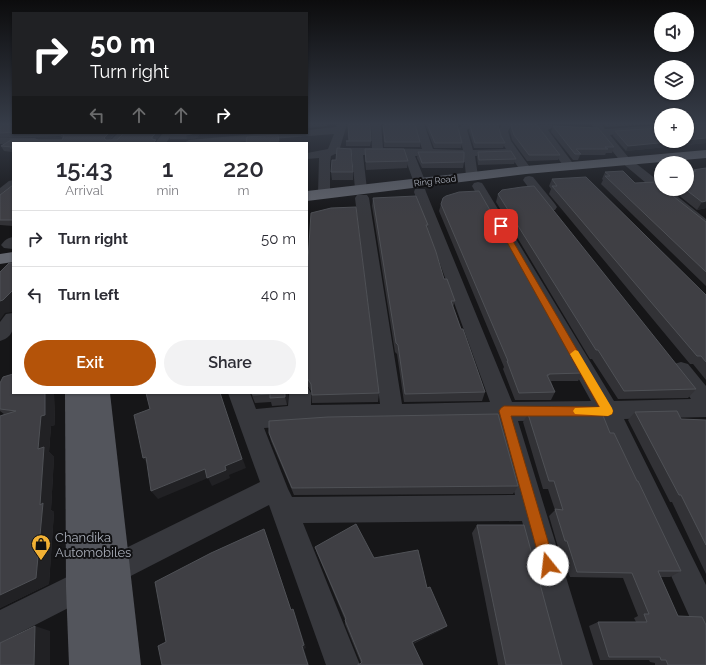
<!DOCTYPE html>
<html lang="en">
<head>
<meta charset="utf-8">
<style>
  body { margin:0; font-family:Raleway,sans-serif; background:#f2f2f3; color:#2b2b33; height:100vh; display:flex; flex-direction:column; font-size:15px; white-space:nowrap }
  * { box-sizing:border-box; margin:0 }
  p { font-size:13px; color:#7c7c81 }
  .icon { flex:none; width:22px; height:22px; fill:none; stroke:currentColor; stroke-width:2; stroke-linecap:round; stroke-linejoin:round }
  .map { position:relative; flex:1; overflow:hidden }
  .panel { position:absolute; left:12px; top:142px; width:296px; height:252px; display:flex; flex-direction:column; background:#fff; border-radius:0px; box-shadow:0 1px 3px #0004 }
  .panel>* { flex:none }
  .top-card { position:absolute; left:12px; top:12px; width:296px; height:122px; border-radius:0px; box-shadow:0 1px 3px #0004; background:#202124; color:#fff; overflow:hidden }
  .fabs { position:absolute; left:654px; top:12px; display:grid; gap:8px }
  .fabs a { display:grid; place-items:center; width:40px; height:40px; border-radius:50%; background:#fff; box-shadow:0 1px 3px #0004; font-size:20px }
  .pin { position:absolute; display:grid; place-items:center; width:34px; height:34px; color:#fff; margin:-17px; border-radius:8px; box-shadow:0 2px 6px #0006 }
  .me { position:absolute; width:44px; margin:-22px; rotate:344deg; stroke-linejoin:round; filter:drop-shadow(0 0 3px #0008) }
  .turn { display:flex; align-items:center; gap:14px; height:84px; padding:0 12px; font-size:18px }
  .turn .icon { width:52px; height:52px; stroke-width:2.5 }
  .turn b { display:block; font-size:28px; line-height:34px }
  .lanes { display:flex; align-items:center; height:38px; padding:0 12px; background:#0003; justify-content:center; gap:20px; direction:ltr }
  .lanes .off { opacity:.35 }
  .eta { display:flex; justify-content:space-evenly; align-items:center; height:68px; text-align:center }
  .eta b { font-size:24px; font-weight:600; line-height:28px }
  .cta { display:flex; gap:8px; margin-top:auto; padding:8px 12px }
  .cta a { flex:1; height:46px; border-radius:24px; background:#b45309; color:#fff; font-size:16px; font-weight:600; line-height:46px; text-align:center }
  .cta a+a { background:#f2f2f3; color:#2b2b33 }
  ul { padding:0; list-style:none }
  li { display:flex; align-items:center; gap:12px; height:56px; padding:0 12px; border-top:1px solid #e1e1e2 }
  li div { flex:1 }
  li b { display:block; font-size:15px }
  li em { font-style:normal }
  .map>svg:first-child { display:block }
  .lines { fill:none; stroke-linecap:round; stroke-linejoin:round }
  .minor { fill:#37383d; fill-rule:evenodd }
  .major { fill:#53555c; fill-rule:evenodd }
  .highway { fill:#63666e; fill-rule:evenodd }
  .wall { fill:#323236 }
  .shaded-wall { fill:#212124 }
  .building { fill:#3f3f44; stroke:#4f5156 }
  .route { fill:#b45309; stroke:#753606 }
  .slow { fill:#f59e0b }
  .labels { text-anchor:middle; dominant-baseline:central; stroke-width:4; stroke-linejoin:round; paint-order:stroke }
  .far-street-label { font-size:9px; fill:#a8adb8; stroke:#111113 }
  .near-poi-label { font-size:13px; fill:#a8adb8; stroke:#111113; text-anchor:start }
</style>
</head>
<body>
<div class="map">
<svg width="706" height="665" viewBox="0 0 706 665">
  <rect width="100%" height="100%" fill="#161618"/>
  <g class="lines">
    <g class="minor">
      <path d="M337,124H347L340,148H372L371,124H381L383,148L422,149L414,124H424L433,149L463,150L457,129L463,124H476L467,130L473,150L506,149L501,141L498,131L502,124H512L508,131L511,141L532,170L530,173H522L510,155L475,156L478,176L476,179H468L466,176L464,156H415L426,183L424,186H416L414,183L404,155H363L367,189L365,192H357L355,189L352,155L335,154L331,156L330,163V194L329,197H319L318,194L319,158L307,159V153L328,149L334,134L225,143H184L189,140L268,133H307V130L336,127Z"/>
      <path d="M546,124L552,125L553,127L548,130L575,166L573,168H565L536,128L537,126Z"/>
      <path d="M591,124H602L605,129L661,125V131L610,135L629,158L661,183V189H668L706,219V230L701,229L621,162Z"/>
      <path d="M118,133H129L119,143H108Z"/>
      <path d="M163,133H173L166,143H155Z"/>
      <path d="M0,138H35L40,141L39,143L0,144Z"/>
      <path d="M529,176L533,177L555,204L557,207L555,210H545L523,180L525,177Z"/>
      <path d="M13,180V190L5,197L0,198V188L9,181Z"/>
      <path d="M478,182L482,183L484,186L614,401L691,399L671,370L674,364L681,362L688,364L706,386V417L624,419L706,585V634L695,629L601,420L518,421L593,665H559L522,521L303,523L360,665H326L269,505L0,643V610L260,482L228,393H250L256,409L288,406L289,393H307V386L311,393V405L380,404L355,198L357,195H367L369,198L402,404L490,402L414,192L415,189H425L426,192L512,402L591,401L472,186L474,183ZM495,421L515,495L292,497L288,489L264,428L329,424Z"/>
      <path d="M13,237V249L4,248L1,245C5,240 7,238 13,237Z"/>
      <path d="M13,313C13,326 16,336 0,341V322L6,314Z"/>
    </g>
    <path class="major" d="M65,393H110L141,665H69L66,587Z"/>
    <g class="highway">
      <path d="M706,150V158L526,174L307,201V191L526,166Z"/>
      <path d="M13,252V262L0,264V254Z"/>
    </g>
  </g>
  <g class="wall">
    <path d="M0,124H13V133H116L110,140H117L124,133H161L156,140L157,143H13V153L12,152L4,151L1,146L11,140H62L63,138L60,136L0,138Z"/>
    <path d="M307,124H328L327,126L307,128Z"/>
    <path d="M383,124H415L420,142V147H384Z"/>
    <path d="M425,124H461L458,127L462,143L461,148H434Z"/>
    <path d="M472,124H501L498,128L501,136L505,143L503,148H474L469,131L470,126Z"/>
    <path d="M512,124H539L537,125L560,155L558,160L527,161L512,140L510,131Z"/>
    <path d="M603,124H655L606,127Z"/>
    <path d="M706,125V143L626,151L613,136L615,131Z"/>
    <path d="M553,126L614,147L612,153H606L605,155H580L578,160H573L551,132Z"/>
    <path d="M200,133L197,138L187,139H170L169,134Z"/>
    <path d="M278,135L279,143H246Z"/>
    <path d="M346,141H371L370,146H346Z"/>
    <path d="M365,149L408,161L407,168L366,170L365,156Z"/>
    <path d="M418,152L464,162L463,168H422L417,158Z"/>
    <path d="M478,152L516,159L514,164L478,165L477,157Z"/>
    <path d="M706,168V208L697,210L671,189H687V173L692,172L693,170Z"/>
    <path d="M331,172H353V180H332Z"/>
    <path d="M605,172L635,183L706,222V286L601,184L603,180L602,179Z"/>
    <path d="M552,179L706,295V380L693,364H690L549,194L551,189L549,186Z"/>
    <path d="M13,185V226L0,225V195Z"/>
    <path d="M498,194L696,389L688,398L618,399L592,359H590L496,202Z"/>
    <path d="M373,198L428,225V229L444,279L455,301L453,307L461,329L485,392L482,401L404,402L397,354L395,352L372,206Z"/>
    <path d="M441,204L583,373L578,381H551L555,392L551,400H515L503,369L504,367L439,211Z"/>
    <path d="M307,260L379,393L378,402L312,403L311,391L307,385Z"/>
    <path d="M0,383L13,393H54L55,425L51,426L49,452L54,457L51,510L54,512L49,584L0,608V416L4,414L0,411Z"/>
    <path d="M251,393H288L287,405L272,406L271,402L255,403Z"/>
    <path d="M635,412L681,419L706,420V574L672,502H670L628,420Z"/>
    <path d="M528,414L610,433L681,571L670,577H661L678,616L706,665H655V663L650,662L649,660H600L589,626L598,622H636L634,618L638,616L623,578L570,577L560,547H558L549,516L555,510L548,489H543L523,422Z"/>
    <path d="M269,433L518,486L513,494L294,495L271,441Z"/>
    <path d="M477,525L561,665H498L472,533Z"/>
    <path d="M315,547L374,558L427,588L443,629L413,644L423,665H357L358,664H360L361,663L345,624V620L317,553Z"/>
  </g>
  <g class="shaded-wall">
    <path d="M109,133H116L106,143L104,138Z"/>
    <path d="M156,133H161L156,140L157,143H153L152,137Z"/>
    <path d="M195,133H200L197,138L187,139L186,135Z"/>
    <path d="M706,138V143L626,151L628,146L679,141H687V140Z"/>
    <path d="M706,201V208L697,210L702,202Z"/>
    <path d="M13,290V311L12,312L5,313L0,320V301Z"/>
    <path d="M45,393H54L55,425L51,426L49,452L54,457L51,510L54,512L49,584L0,608V595L40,505L38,449L41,416Z"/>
    <path d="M220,393H221L225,409L246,468L229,475L230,478L212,486L208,478L158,499L151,491L205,469L225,466L222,399Z"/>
    <path d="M285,393H288L287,405L285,397Z"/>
    <path d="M146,457L150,467L143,458Z"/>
    <path d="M264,529L267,536L293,615L291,610Z"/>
    <path d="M293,609L295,614L306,648L304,649L309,665H308L302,646Z"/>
    <path d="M35,626L50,631V665H34Z"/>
    <path d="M447,626L443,629L410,645L412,642Z"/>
  </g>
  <g class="building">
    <path d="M0,124H13V132L0,133Z"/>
    <path d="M348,124H370L371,141H346H349Z"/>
    <path d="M383,124H415L420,142H385Z"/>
    <path d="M427,124H457L462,143H435Z"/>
    <path d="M472,124H499L498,125L501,136L505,143H475L470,126Z"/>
    <path d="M512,124H536L560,155H529L514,135L511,126Z"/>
    <path d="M687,124H689L690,126L706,125V138L687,140Z"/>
    <path d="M553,126L598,128L614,147H605L608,149H576L581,154H575Z"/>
    <path d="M661,128V141H679L628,146L615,131Z"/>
    <path d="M60,133H109L104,138L106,140H117L124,133H156L152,137V139L156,140L153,143H13V148H10L12,147L1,146L11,140H62L64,136Z"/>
    <path d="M170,133H195L186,135L169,134Z"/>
    <path d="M278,135L279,141H270V143H246L247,137Z"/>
    <path d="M337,148L351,149L353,172H331L332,160H336Z"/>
    <path d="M365,149H404L408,161L366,162Z"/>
    <path d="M511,151L516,159L479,160L478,152Z"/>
    <path d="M418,152H464V162L422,163Z"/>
    <path d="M706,168V201L702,202L685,189H687V181H693L687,178V173L696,171L693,170Z"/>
    <path d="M623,171L635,183L656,182L661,186V189H664L706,222V272L605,176H610L605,172Z"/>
    <path d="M586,177L706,295V362L701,356H697L552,186H557L552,179Z"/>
    <path d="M13,185V220H0V195Z"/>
    <path d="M534,186L696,389L624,391L598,350H596L498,194L502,190L522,187Z"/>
    <path d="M479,191L583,373L549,374V375H547L555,392L519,393L507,361H508L441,204L443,198L446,196L459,192Z"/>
    <path d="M416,196L428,225H426L436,252L444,279H447L455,301H451L461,329H463L485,392L405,394L398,345L396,343L373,198Z"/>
    <path d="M356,207L379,393L312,395L311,384L307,378V260H308L311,213L331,208Z"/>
    <path d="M9,263H13V290L3,300L0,301V272Z"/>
    <path d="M13,374V393H45V415L41,416L38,449L44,447L40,505L43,503L36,578L0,595V416L16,411L0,409V383L3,377Z"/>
    <path d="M146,393H220L242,459L225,466L226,470L207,478L205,469L151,491L146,457L143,458L134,415L150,409Z"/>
    <path d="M252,393H285V397L270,398V394L253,395Z"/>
    <path d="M677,411L681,419L706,420V545L681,495H679L635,412Z"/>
    <path d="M602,413L610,433H614L637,481H638L681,571H658L678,616L702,617L706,625V665H668L666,660H661L660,657H609L598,622H647L644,614H649L632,573L577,572L567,541H565L555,509L563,510L554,481H549L528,414Z"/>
    <path d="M498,414L518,486L292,488L269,433V421L328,417Z"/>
    <path d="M356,524L374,558L418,550L427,588L430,587L447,626L412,642L423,665H358V664H360L362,662L345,620L346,619L315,547Z"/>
    <path d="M477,525H524L562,665H506Z"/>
    <path d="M264,529L291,610L293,609L304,645L302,646L308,665H162L158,646L166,642L155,582L211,553Z"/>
    <path d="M35,626L34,665H0V643Z"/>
  </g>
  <linearGradient id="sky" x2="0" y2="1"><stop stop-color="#0c0c0d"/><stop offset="0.57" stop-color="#363c48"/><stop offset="1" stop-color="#363c48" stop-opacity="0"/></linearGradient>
  <rect width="706" height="217" fill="url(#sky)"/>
  <path class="route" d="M501,223L504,226L613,411L612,414L608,416H511L555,565L553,570L548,572L543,570L541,565L499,411L501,408L504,406L599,407L498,226Z"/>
  <path class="slow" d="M575,350L578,351L612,408L613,411L612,414L608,416L575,414L573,411L575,408L600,407L570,354Z"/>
  <defs>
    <symbol id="shop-pin" viewBox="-11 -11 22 30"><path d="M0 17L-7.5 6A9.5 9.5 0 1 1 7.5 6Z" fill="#f2b134" stroke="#111113"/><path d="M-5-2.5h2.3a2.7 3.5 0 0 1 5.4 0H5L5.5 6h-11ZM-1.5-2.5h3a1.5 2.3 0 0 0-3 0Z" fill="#111"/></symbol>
  </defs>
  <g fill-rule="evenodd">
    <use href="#shop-pin" x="30" y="533" width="22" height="30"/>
  </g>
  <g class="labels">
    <g class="far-street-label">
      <text transform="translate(435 181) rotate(-7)">Ring Road</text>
    </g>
    <g class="near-poi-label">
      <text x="55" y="537">Chandika<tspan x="55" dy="15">Automobiles</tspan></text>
    </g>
  </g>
</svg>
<div class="fabs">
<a><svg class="icon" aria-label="sound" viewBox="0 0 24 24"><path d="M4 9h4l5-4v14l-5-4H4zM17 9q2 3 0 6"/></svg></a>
<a><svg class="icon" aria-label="layers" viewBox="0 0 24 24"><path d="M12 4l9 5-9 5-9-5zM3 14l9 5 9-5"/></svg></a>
<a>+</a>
<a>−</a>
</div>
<div class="pin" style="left:501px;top:226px;background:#d93025"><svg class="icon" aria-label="arrive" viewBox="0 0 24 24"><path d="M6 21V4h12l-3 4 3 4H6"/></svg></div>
<svg class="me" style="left:548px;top:565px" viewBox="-20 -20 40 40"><circle r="19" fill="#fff"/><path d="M0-13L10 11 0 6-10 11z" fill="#b45309"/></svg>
<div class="top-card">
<div class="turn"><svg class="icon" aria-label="right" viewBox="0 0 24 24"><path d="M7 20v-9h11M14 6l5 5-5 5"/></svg><div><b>50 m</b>Turn right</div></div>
<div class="lanes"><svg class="icon off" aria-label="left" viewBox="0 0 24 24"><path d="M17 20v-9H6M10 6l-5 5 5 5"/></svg><svg class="icon off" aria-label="ahead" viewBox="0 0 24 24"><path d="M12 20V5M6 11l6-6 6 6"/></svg><svg class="icon off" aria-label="ahead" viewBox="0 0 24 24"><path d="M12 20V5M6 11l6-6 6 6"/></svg><svg class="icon" aria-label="right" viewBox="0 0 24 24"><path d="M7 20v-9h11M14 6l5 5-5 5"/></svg></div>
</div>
<section class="panel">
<div class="eta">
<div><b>15:43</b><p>Arrival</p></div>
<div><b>1</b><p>min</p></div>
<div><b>220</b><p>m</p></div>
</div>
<ul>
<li><svg class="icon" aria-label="right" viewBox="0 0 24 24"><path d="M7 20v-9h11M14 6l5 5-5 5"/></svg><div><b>Turn right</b></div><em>50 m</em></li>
<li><svg class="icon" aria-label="left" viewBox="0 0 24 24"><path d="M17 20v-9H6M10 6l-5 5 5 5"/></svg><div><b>Turn left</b></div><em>40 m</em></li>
</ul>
<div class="cta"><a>Exit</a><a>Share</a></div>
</section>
</div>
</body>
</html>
